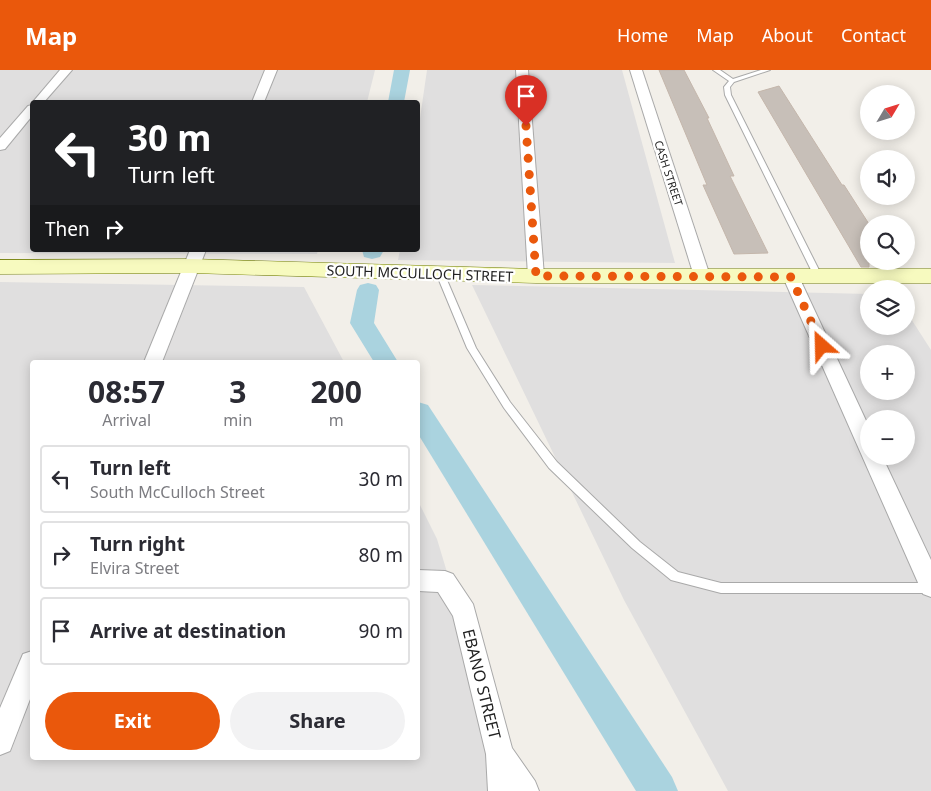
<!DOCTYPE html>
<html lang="en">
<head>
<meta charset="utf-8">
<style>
  body { margin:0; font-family:"Noto Sans",sans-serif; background:#f2f2f3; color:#2b2b33; height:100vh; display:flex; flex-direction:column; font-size:19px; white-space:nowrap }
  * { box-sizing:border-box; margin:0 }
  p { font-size:16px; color:#7c7c81 }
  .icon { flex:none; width:28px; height:28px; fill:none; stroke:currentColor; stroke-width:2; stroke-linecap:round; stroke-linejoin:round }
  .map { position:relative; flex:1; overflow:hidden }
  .sheet { position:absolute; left:30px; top:290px; width:390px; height:400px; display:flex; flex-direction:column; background:#fff; border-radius:5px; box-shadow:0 2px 12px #0003 }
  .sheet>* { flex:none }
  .guide { position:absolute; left:30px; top:30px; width:390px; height:152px; border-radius:5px; box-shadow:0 2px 12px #0003; background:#202124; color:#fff; overflow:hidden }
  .needle { width:32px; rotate:52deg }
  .tools { position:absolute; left:860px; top:15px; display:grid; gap:10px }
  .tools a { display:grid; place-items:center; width:55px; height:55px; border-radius:50%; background:#fff; box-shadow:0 2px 12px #0003; font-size:25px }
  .pin { position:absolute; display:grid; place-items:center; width:42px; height:42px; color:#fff; margin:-51px -21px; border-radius:50% 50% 50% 0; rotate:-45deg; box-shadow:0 0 5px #0007 }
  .pin .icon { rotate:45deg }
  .me { position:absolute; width:55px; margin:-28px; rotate:335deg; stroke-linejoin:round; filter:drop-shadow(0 0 4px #0008) }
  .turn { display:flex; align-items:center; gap:18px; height:105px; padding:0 15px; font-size:22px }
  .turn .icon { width:65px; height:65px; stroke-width:2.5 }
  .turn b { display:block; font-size:35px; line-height:42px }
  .then { display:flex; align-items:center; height:48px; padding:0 15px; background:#0003; gap:10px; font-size:19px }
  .eta { display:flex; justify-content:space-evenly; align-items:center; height:85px; text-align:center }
  .eta b { font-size:30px; font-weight:700; line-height:35px }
  .primary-button { display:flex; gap:10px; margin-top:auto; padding:10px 15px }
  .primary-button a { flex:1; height:58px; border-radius:30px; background:#ea580c; color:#fff; font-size:20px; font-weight:700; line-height:58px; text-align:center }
  .primary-button a+a { background:#f2f2f3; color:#2b2b33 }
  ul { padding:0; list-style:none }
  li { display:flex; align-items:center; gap:15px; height:68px; margin:0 10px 8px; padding:0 5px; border:2px solid #e1e1e2; border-radius:5px }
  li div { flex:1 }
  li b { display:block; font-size:19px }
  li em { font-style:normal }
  header { display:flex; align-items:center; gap:30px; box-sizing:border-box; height:70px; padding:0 25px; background:#ea580c; color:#fff }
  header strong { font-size:24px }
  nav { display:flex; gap:28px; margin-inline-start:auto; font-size:18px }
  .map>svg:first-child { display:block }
  .residential { fill:#e0dfdf; fill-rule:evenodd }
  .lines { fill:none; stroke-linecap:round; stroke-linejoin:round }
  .canal { fill:#aad3df; fill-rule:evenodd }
  .building { fill:#c7bfb8; stroke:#c4b6ab }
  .lane-casing { stroke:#a9a9a9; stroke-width:2 }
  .street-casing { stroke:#a9a9a9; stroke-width:2 }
  .secondary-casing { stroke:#707d05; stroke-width:1 }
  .lane { fill:#fff; fill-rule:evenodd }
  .street { fill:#fff; fill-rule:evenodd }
  .secondary { fill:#f7fabf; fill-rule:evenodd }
  .route { stroke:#ea580c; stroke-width:9; stroke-dasharray:0 16.2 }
  .labels { text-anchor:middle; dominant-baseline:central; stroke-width:4.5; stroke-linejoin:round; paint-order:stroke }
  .far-street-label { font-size:11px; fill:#222; stroke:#fff }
  .street-label { font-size:14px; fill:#222; stroke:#fff }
  .near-street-label { font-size:16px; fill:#222; stroke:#fff }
</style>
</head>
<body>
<header>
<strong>Map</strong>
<nav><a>Home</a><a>Map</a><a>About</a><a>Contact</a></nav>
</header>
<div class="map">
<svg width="931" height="721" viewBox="0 0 931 721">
  <rect width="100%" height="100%" fill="#f2efe9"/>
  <g class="residential">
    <path d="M0,0H375L367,32H32V180H318L317,184L0,183Z"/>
    <path d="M427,0H622L675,193L398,190L400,180H418V62Z"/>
    <path d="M0,212L304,217L344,292H32V688H418V431L437,469L513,721H0Z"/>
    <path d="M472,215L869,224V256H906V241L931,280V721H728L624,530ZM869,284H906V321H869ZM869,349H906V386H869Z"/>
  </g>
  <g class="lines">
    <g class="canal">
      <path d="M394,0H410L404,32H388Z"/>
      <path d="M362,180H384L380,187L372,189L364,187Z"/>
      <path d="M368,213L376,215L379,220L374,253L398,292H374L350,253L357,220L360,215Z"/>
      <path d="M418,332L428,335L672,707L678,721H636L418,364Z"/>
    </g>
  </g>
  <g class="building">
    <path d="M659,0H684L709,48H707L734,106H730L768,183L734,184L703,115H707Z"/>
    <path d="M779,16L842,115H844L869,154V197H861L758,22Z"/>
  </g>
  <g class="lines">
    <defs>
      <g id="lane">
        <path d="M713,0H720L733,9L761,0H770L734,12L730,17L731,25L822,206L821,208H815L814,206L725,25L724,17L729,11Z"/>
        <path d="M440,200L444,203L476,278L510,332L557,392L640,472L678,502L721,513H931V523H721L671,510L632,478L549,398L504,338L467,278L436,203Z"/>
      </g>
      <g id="street">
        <path d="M60,0H72L44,32L32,33Z"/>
        <path d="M265,0H277L264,32H252Z"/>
        <path d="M516,0H528L544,206L542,210H530L528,206Z"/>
        <path d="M630,0H642L710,206L708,210H696L694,206Z"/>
        <path d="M32,35V46L5,79L0,80V68L28,36Z"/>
        <path d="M190,180H206L162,292H144Z"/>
        <path d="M791,202L797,203L799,207L869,357V386H882L931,490V527L923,524L783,207L785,203Z"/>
        <path d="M418,500L445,501L453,504L473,534L512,678L535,711L539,721H488L486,684L453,546L438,522L418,521Z"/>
        <path d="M32,581V624L10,681L0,685V638L23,584Z"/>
      </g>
      <path id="secondary" d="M191,189L536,199H931V213H536L191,203L0,204V190Z"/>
    </defs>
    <use href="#lane" class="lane-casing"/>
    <use href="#street" class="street-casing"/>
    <use href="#secondary" class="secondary-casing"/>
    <use href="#lane" class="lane"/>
    <use href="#street" class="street"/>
    <use href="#secondary" class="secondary"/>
  </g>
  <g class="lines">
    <path class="route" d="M526,56L536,206L791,207L822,276"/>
  </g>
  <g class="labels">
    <g class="far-street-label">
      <text transform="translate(669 103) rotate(72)">CASH STREET</text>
    </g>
    <g class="street-label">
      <text transform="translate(420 203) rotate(2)">SOUTH MCCULLOCH STREET</text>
    </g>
    <g class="near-street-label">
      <text transform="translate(482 614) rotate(76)">EBANO STREET</text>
    </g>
  </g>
</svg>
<div class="tools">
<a><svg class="needle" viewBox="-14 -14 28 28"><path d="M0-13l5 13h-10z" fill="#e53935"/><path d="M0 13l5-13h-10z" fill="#7c7c81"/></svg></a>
<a><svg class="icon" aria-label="sound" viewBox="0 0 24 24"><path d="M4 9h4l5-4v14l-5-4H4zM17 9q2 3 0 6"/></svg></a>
<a><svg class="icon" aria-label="search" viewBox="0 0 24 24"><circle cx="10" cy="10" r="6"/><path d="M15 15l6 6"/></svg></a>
<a><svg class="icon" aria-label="layers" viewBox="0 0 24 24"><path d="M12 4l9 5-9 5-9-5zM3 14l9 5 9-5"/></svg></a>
<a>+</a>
<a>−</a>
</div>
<div class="pin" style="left:526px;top:56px;background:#d93025"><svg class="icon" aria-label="arrive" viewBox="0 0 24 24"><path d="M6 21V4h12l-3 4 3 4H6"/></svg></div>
<svg class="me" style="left:822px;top:276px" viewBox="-20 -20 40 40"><path d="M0-17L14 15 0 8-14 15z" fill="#ea580c" stroke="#fff" stroke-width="4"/></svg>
<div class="guide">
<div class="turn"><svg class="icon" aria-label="left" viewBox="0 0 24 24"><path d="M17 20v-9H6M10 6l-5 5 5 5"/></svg><div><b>30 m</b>Turn left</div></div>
<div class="then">Then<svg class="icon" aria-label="right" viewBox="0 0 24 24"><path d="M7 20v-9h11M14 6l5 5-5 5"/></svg></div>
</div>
<section class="sheet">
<div class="eta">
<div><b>08:57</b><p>Arrival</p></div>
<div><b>3</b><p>min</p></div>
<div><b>200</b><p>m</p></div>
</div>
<ul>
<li><svg class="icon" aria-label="left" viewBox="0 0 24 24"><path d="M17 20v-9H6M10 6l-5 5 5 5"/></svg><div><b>Turn left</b><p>South McCulloch Street</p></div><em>30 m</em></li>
<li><svg class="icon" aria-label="right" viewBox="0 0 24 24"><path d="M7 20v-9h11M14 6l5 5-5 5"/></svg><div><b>Turn right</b><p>Elvira Street</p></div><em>80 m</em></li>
<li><svg class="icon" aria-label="arrive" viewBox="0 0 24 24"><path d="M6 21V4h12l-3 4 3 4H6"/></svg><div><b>Arrive at destination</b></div><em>90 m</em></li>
</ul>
<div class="primary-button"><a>Exit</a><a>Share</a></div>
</section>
</div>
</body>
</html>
